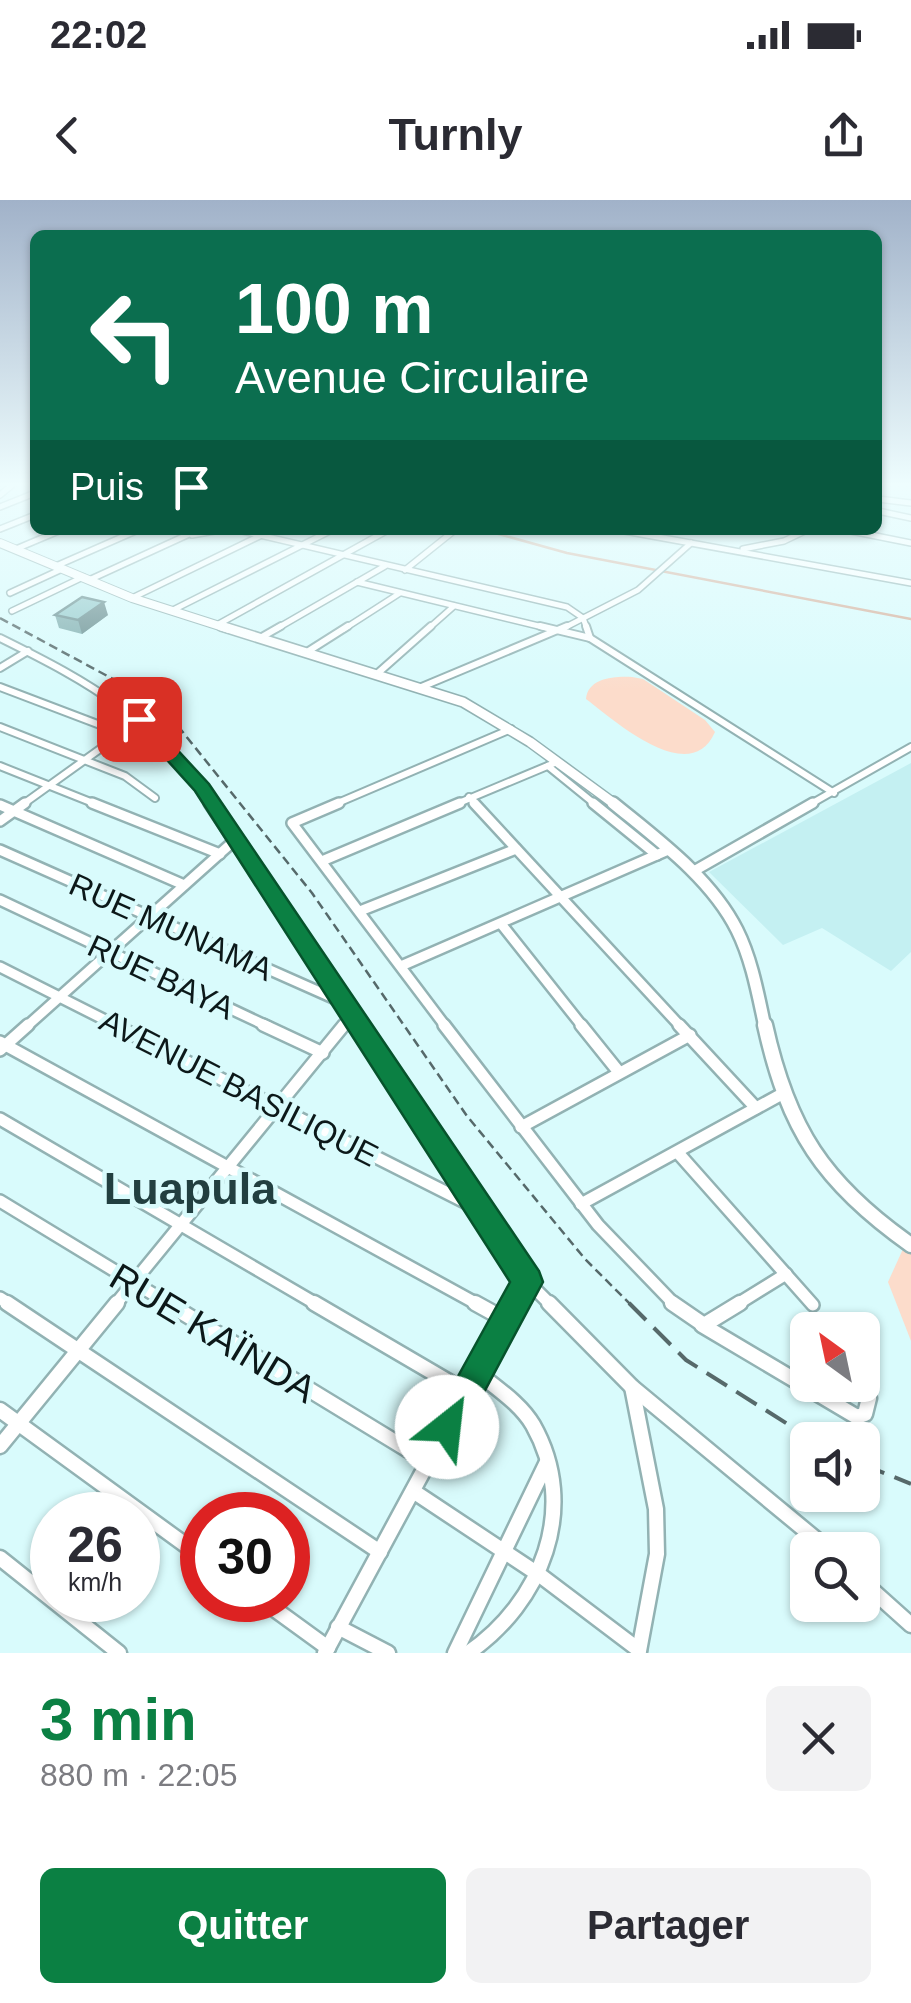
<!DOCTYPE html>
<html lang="fr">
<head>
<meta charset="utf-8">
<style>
  body { margin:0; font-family:Helvetica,sans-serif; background:#f2f2f3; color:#2b2b33; height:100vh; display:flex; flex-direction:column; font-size:38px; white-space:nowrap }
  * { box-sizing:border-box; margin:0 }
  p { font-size:32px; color:#7c7c81 }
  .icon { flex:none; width:55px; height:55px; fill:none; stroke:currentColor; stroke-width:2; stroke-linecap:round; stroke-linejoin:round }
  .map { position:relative; height:1453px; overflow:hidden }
  .panel { display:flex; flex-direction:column; background:#fff; flex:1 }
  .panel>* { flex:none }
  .banner { position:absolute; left:30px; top:30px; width:852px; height:305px; border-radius:15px; box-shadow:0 2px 8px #0004; background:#0b6e4f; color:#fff; overflow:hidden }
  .needle { width:65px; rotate:327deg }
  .buttons { position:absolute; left:790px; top:1112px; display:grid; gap:20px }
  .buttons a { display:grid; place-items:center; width:90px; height:90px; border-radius:15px; background:#fff; box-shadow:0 2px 8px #0004; font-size:50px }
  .speed { position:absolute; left:30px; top:1292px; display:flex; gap:20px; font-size:50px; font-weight:700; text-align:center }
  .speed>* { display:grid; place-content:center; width:130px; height:130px; border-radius:50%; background:#fff; box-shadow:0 2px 8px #0004; line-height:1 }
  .speed small { font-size:25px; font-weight:400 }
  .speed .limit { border:15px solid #d22; background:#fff; color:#111 }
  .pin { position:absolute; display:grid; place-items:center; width:85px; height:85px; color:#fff; margin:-42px; border-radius:20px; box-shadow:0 5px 15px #0006 }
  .me { position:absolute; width:110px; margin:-55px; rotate:29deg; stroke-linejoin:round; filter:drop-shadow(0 0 8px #0008) }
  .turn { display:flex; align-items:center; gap:35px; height:210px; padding:0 40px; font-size:45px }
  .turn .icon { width:130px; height:130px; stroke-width:2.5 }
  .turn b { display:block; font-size:70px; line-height:85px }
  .then { display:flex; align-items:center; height:95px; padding:0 40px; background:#0003; gap:20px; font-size:38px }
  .round { display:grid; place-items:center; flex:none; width:105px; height:105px; border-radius:15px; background:#f2f2f3 }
  .head { display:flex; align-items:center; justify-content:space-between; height:170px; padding:0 40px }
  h1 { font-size:60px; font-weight:800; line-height:75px; color:#0b8043 }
  .cta { display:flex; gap:20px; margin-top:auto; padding:20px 40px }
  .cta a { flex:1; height:115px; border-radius:15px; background:#0b8043; color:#fff; font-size:40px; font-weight:800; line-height:115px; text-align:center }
  .cta a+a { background:#f2f2f3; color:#2b2b33 }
  .status { display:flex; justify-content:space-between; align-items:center; height:70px; padding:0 50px; background:#fff; direction:ltr }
  .status svg { height:28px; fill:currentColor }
  header { display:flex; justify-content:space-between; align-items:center; height:130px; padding:0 40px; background:#fff; font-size:45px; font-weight:800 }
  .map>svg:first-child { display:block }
  .built { fill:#c4f0f2 }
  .green { fill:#fcdccb }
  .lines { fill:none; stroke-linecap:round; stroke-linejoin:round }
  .stream { stroke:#d7af9a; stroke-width:2.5 }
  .minor-far4-casing { stroke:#92b2b3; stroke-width:8 }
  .minor-far3-casing { stroke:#92b2b3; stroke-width:10 }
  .minor-far2-casing { stroke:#92b2b3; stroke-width:14 }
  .minor-far1-casing { stroke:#92b2b3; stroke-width:16 }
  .minor-casing { stroke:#92b2b3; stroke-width:19 }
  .major-far3-casing { stroke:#92b2b3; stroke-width:10 }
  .major-far2-casing { stroke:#92b2b3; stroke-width:12 }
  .major-far1-casing { stroke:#92b2b3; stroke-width:16 }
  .major-casing { stroke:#92b2b3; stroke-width:19 }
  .minor-far4 { stroke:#fff; stroke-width:5 }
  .minor-far3 { stroke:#fff; stroke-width:6 }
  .minor-far2 { stroke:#fff; stroke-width:9 }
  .minor-far1 { stroke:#fff; stroke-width:11 }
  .minor { stroke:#fff; stroke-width:14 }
  .major-far3 { stroke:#fff; stroke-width:8 }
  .major-far2 { stroke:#fff; stroke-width:9 }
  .major-far1 { stroke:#fff; stroke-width:11 }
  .major { stroke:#fff; stroke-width:14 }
  .rail-far1 { stroke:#56696a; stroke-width:2.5; stroke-dasharray:9 5; stroke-linecap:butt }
  .rail { stroke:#56696a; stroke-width:4; stroke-dasharray:24 11; stroke-linecap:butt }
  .wall { fill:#81afb0 }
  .shaded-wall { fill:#698e90 }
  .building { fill:#96cbcd; stroke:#698e90; stroke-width:2.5 }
  .route { fill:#0b8043; stroke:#07532c; stroke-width:2.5 }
  .labels { text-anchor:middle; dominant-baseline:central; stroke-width:9; stroke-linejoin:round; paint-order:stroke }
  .street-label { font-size:32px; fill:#0c1819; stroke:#d9fbfc }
  .near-street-label { font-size:38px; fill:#0c1819; stroke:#d9fbfc }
  .near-quarter-label { font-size:45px; font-weight:bold; fill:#223f40; stroke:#d9fbfc }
</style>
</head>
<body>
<div class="status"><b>22:02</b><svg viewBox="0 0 49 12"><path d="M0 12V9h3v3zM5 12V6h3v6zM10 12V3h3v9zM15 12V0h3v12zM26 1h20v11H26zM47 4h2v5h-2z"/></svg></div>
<header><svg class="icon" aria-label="back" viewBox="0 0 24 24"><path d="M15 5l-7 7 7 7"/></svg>Turnly<svg class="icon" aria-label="share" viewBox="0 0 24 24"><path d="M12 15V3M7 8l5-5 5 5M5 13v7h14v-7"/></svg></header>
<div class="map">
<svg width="911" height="1453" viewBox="0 0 911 1453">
  <rect width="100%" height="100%" fill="#d9fbfc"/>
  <path class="built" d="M911,563V752L891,771L822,728L783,745L709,672Z"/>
  <g class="green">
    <path d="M632,477L643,479L705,520L715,532C690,589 614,520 586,499C588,478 614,476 632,477Z"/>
    <path d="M903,1049L911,1054V1141L888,1082Z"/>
  </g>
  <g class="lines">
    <path class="stream" d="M484,330L567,353L911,419"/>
    <defs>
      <g id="minor-far4">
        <path d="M0,295L11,286"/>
        <path d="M878,299L911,303"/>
        <path d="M0,307L35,293"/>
        <path d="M878,311L911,318"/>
        <path d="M0,329L35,315"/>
        <path d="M238,330L567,407L583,418L587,429"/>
        <path d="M619,330L911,383"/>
        <path d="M846,330L911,343"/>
        <path d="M192,335L220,330"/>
        <path d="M16,349L61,330"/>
        <path d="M743,349L784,341L807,330"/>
        <path d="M56,366L138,330"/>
        <path d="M405,370L455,330"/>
        <path d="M89,380L198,330"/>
        <path d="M357,382L551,429"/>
        <path d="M10,393L62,369"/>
        <path d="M132,398L272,330"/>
        <path d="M173,410L332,330"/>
        <path d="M12,411L83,377"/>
        <path d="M217,425L388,330"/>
        <path d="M276,429L385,366"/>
        <path d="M344,429L400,393"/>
        <path d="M428,429L454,406"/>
        <path d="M562,429L638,390L691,343"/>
      </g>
      <g id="minor-far3">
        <path d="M540,426L590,438L834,593"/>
        <path d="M586,426L590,438"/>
        <path d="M0,438C95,485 150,516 210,605"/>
        <path d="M260,438L281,426"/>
        <path d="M307,452L348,426"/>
        <path d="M0,468L28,451"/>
        <path d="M378,473L431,426"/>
        <path d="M0,487L166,550"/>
        <path d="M419,488L567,426"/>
        <path d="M0,527L125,576L155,598"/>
        <path d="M0,566L98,605"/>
        <path d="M548,566L596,605"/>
        <path d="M469,597L477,605"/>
        <path d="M22,605L139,521"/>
        <path d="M333,605L511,529"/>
        <path d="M454,605L557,562"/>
        <path d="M809,605L911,547"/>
      </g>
      <g id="minor-far2">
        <path d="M92,603L220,654"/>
        <path d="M209,603L358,827"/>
        <path d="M339,603L292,623L446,827"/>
        <path d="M474,603L681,827"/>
        <path d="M593,603L657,655"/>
        <path d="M0,605L184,685"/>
        <path d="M0,621L25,603"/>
        <path d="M0,650L340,801"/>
        <path d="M322,661L460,603"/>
        <path d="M694,671L813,603"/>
        <path d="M0,700L269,827"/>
        <path d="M360,711L516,649"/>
        <path d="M502,725L583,827"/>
        <path d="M401,766L668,650"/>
        <path d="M0,767L119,827"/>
        <path d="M26,827L235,640"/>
        <path d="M342,827L352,815"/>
      </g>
      <g id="minor-far1">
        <path d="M114,825L475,1007"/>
        <path d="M263,825L323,853"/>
        <path d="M356,825L528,1082L551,1105"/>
        <path d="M444,825L598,1025L675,1105"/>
        <path d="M581,825L618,871"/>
        <path d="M679,825L756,908"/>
        <path d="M0,842L479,1105"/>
        <path d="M0,850L28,825"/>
        <path d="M0,919L318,1105"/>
        <path d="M521,927L690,835"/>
        <path d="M679,954L813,1105"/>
        <path d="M0,1001L171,1105"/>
        <path d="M581,1004L782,894"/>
        <path d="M0,1098L11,1105"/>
        <path d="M115,1105L344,825"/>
        <path d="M513,1105L528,1082"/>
        <path d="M736,1105L786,1074"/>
      </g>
      <g id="minor">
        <path d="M7,1103L380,1352"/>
        <path d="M167,1103L428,1262"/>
        <path d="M314,1103L466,1192"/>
        <path d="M475,1103L504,1119"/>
        <path d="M549,1103L632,1187L829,1350"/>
        <path d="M672,1103L704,1125L740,1103"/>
        <path d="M702,1125L857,1217L865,1214L869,1198"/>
        <path d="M632,1187L656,1309L657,1354L639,1451"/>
        <path d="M0,1210L202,1357"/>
        <path d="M0,1246L117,1103"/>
        <path d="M413,1291L541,1376L639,1450"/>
        <path d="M0,1358L119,1453"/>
        <path d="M862,1381L911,1425"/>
        <path d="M262,1400L328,1448"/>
        <path d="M338,1427L388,1453"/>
        <path d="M325,1453L514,1103"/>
        <path d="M455,1453L547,1262"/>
        <path d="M468,1453C541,1403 580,1308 533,1225C520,1203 496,1188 477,1172"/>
      </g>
      <path id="major-far3" d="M0,343L132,398L229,429"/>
      <path id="major-far2" d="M221,426L463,502L530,542L616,605"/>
      <path id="major-far1" d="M613,603C657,639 711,678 737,730C752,760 758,795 765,827"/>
      <path id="major" d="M765,825C788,929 823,983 911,1045"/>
    </defs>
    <use href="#minor-far4" class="minor-far4-casing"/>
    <use href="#minor-far3" class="minor-far3-casing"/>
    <use href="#minor-far2" class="minor-far2-casing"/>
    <use href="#minor-far1" class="minor-far1-casing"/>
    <use href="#minor" class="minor-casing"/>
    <use href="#major-far3" class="major-far3-casing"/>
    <use href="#major-far2" class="major-far2-casing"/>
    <use href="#major-far1" class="major-far1-casing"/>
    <use href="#major" class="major-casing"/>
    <use href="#minor-far4" class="minor-far4"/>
    <use href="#minor-far3" class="minor-far3"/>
    <use href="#minor-far2" class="minor-far2"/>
    <use href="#minor-far1" class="minor-far1"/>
    <use href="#minor" class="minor"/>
    <use href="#major-far3" class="major-far3"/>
    <use href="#major-far2" class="major-far2"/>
    <use href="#major-far1" class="major-far1"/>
    <use href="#major" class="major"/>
    <path class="rail-far1" d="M0,418L161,505L312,693L467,916L585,1059L631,1105"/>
    <g class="rail">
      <path d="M629,1103L686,1160L813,1240"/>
      <path d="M862,1264L911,1284"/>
    </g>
  </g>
  <path class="wall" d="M55,415H108L82,434L59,428Z"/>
  <path class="shaded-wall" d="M104,402L108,415L82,434L78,420Z"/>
  <path class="building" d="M82,397L104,402L78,420L55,415Z"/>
  <linearGradient id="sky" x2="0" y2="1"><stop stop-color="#a1b2c9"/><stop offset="0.58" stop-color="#eefdfe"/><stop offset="1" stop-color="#eefdfe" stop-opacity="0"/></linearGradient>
  <rect width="911" height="490" fill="url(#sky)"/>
  <path class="route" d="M139,514L145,515L209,584L539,1071L543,1082L459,1239L447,1244L435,1239L430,1227L510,1082L195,591L130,519Z"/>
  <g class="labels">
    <g class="street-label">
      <text transform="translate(171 727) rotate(24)">RUE MUNAMA</text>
      <text transform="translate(161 777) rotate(25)">RUE BAYA</text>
      <text transform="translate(239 888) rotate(27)">AVENUE BASILIQUE</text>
    </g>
    <g class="near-street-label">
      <text transform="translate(213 1133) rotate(31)">RUE KAÏNDA</text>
    </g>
    <g class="near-quarter-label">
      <text x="190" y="988">Luapula</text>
    </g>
  </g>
</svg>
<div class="buttons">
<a><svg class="needle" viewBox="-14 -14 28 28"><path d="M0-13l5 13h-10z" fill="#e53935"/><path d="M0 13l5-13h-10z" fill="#7c7c81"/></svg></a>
<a><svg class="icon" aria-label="sound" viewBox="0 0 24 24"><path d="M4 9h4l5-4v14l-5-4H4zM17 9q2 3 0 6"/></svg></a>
<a><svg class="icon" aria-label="search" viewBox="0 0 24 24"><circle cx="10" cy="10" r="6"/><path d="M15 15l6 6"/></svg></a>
</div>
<div class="speed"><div>26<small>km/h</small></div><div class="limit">30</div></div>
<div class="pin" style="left:139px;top:519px;background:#d93025"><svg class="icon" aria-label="arrive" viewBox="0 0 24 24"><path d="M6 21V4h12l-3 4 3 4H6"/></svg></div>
<svg class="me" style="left:447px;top:1227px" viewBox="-20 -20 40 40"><circle r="19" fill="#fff"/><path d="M0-13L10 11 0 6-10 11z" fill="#0b8043"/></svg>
<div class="banner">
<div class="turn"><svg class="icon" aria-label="left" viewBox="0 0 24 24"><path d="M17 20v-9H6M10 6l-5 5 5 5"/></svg><div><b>100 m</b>Avenue Circulaire</div></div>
<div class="then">Puis<svg class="icon" aria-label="arrive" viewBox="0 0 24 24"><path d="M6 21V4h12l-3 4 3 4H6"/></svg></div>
</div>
</div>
<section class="panel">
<div class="head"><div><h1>3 min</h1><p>880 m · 22:05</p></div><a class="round"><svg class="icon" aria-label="close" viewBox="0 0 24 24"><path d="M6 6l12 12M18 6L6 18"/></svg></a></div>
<div class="cta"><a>Quitter</a><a>Partager</a></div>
</section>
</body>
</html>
